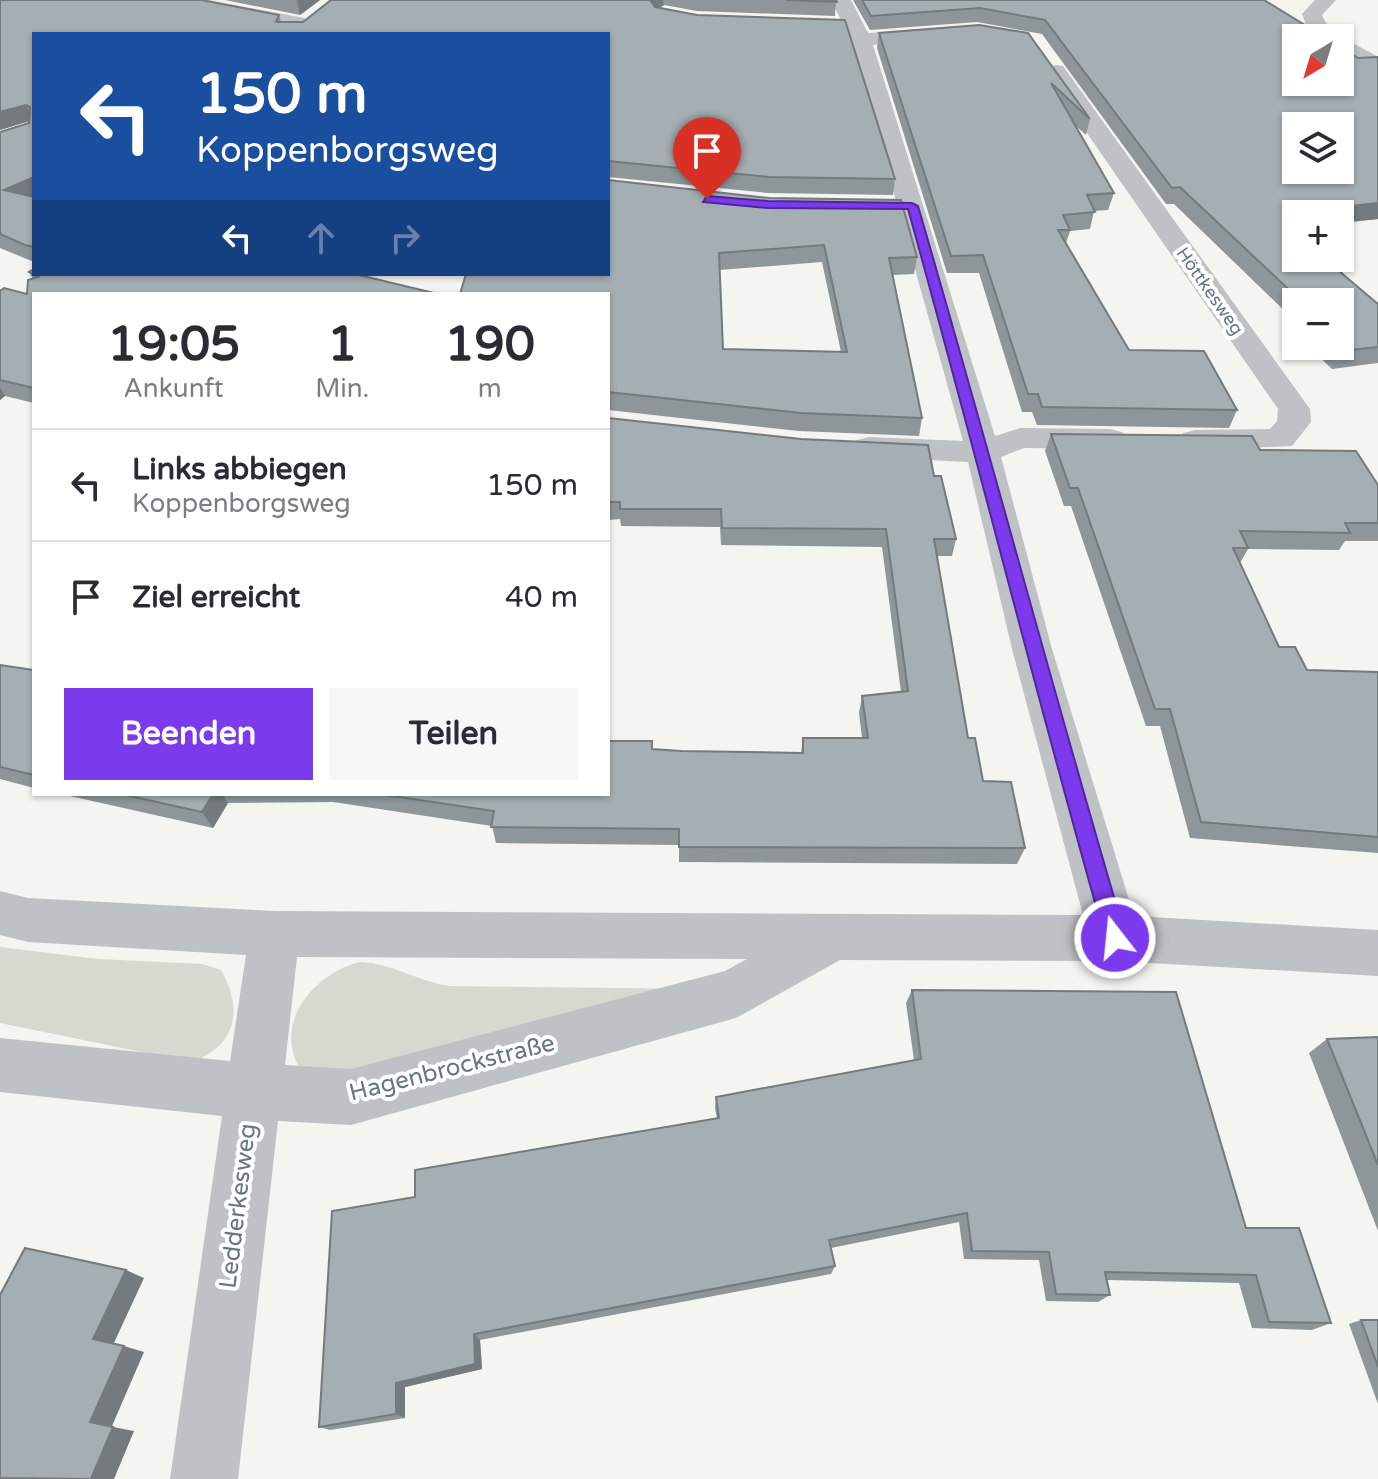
<!DOCTYPE html>
<html lang="de">
<head>
<meta charset="utf-8">
<style>
  body { margin:0; font-family:"Varela Round",sans-serif; background:#f7f7f7; color:#2b2b33; height:100vh; display:flex; flex-direction:column; font-size:30px; white-space:nowrap }
  * { box-sizing:border-box; margin:0 }
  p { font-size:26px; color:#7c7c81 }
  .icon { flex:none; width:44px; height:44px; fill:none; stroke:currentColor; stroke-width:2; stroke-linecap:round; stroke-linejoin:round }
  .map { position:relative; flex:1; overflow:hidden }
  .drawer { position:absolute; left:32px; top:292px; width:578px; height:504px; display:flex; flex-direction:column; background:#fff; border-radius:0px; box-shadow:0 2px 6px #0004 }
  .drawer>* { flex:none }
  .top-card { position:absolute; left:32px; top:32px; width:578px; height:244px; border-radius:0px; box-shadow:0 2px 6px #0004; background:#1a4fa0; color:#fff; overflow:hidden }
  .needle { width:52px; rotate:218deg }
  .tools { position:absolute; left:1282px; top:24px; display:grid; gap:16px }
  .tools a { display:grid; place-items:center; width:72px; height:72px; border-radius:0px; background:#fff; box-shadow:0 2px 6px #0004; font-size:40px }
  .pin { position:absolute; display:grid; place-items:center; width:68px; height:68px; color:#fff; margin:-82px -34px; border-radius:50% 50% 50% 0; rotate:-45deg; box-shadow:0 0 8px #0007 }
  .pin .icon { rotate:45deg }
  .me { position:absolute; width:88px; margin:-44px; rotate:344deg; stroke-linejoin:round; filter:drop-shadow(0 0 6px #0008) }
  .turn { display:flex; align-items:center; gap:28px; height:168px; padding:0 32px; font-size:36px }
  .turn .icon { width:104px; height:104px; stroke-width:2.5 }
  .turn b { display:block; font-size:56px; line-height:68px }
  .lanes { display:flex; align-items:center; height:76px; padding:0 32px; background:#0003; justify-content:center; gap:40px; direction:ltr }
  .lanes .off { opacity:.35 }
  .eta { display:flex; justify-content:space-evenly; align-items:center; height:136px; text-align:center }
  .eta b { font-size:48px; font-weight:700; line-height:56px }
  .button { display:flex; gap:16px; margin-top:auto; padding:16px 32px }
  .button a { flex:1; height:92px; border-radius:0px; background:#7c3aed; color:#fff; font-size:32px; font-weight:700; line-height:92px; text-align:center }
  .button a+a { background:#f7f7f7; color:#2b2b33 }
  ul { padding:0; list-style:none }
  li { display:flex; align-items:center; gap:24px; height:112px; padding:0 32px; border-top:2px solid #e1e1e2 }
  li div { flex:1 }
  li b { display:block; font-size:30px }
  li em { font-style:normal }
  .map>svg:first-child { display:block }
  .green { fill:#d5d9d0 }
  .lines { fill:none; stroke-linecap:round; stroke-linejoin:round }
  .minor { fill:#bec2c5; fill-rule:evenodd }
  .wall { fill:#8e9699; fill-rule:evenodd }
  .shaded-wall { fill:#747a7d }
  .building { fill:#a5aeb2; stroke:#747a7d; stroke-width:2; fill-rule:evenodd }
  .route { fill:#7c3aed; stroke:#51269a; stroke-width:2 }
  .labels { text-anchor:middle; dominant-baseline:central; stroke-width:8; stroke-linejoin:round; paint-order:stroke }
  .far-street-label { font-size:18px; fill:#657780; stroke:#fff }
  .near-street-label { font-size:24px; fill:#657780; stroke:#fff }
</style>
</head>
<body>
<div class="map">
<svg width="1378" height="1479" viewBox="0 0 1378 1479">
  <rect width="100%" height="100%" fill="#f4f4f1"/>
  <g class="green">
    <path d="M0,947L98,959L203,964L221,970C244,1010 236,1047 191,1062L0,1023Z"/>
    <path d="M359,962C392,963 417,981 449,986L703,989L343,1080L303,1073C270,1026 312,975 359,962Z"/>
  </g>
  <g class="lines">
    <g class="minor">
      <path d="M169,0H209L304,18L314,24L304,30L179,6Z"/>
      <path d="M831,0H851L868,33L939,29L949,35L939,41L873,45L995,436L1020,428L1110,429L1122,432L1127,439L1122,446L1110,449L1024,448L1001,457L1052,649L1134,916L1378,930V976L1115,961L840,960L736,1018L351,1125L278,1121L238,1479H170L222,1116L0,1092V1038L230,1061L246,955L28,942L0,935V891L28,898L274,911L1083,915L1012,649L968,462L869,457L857,454L852,447L857,440L869,437L963,441L851,40ZM297,957L747,959L725,971L351,1069L285,1065Z"/>
      <path d="M1315,0H1336L1322,15C1328,34 1361,46 1378,57V72L1340,51V38H1320L1307,27L1302,14Z"/>
      <path d="M1055,65L1063,66L1310,409L1311,422L1292,446L1195,450L1183,447L1178,440L1183,433L1195,430L1270,429L1277,421L1278,409L1044,71Z"/>
    </g>
  </g>
  <g class="wall">
    <path d="M0,0L279,15L281,22H303L331,0H836L835,16L697,11L664,5L659,8L895,179L893,195L768,193L608,177V179V34H34V262L0,248V132L29,123V121L0,130Z"/>
    <path d="M225,0H320L300,15Z"/>
    <path d="M853,0H1264L1358,58L1378,57V219L1340,223V214H1296L1351,258L1342,274L1378,304V363L1332,369L1308,346H1340V302H1296V335L1287,326L1291,317L1174,204H1166L1042,34L977,22L870,30Z"/>
    <path d="M879,33H1028L1090,119L1086,135L1075,125L1114,193L1108,210L1094,211L1090,229L1070,231L1066,243L1129,350L1237,410L1229,428L1037,425L1032,412H1022L979,273H947L877,48Z"/>
    <path d="M608,180L917,257L914,274L893,275L922,418L919,436L799,431L608,410ZM822,262L841,352L723,349L719,270Z"/>
    <path d="M29,272L355,274L34,294V403L5,396L0,400V291L27,294L33,279Z"/>
    <path d="M608,418L934,476L956,539L952,556H937L968,738L983,781L1025,848L1017,864L679,862V845L496,843L492,826L333,802L228,803L213,828L61,794H608L652,749L681,751L801,753L803,738H862L859,713L862,696L901,692L882,547L721,545L720,527L621,526L620,519L608,520Z"/>
    <path d="M1051,434L1260,450L1378,485V541H1345L1339,550L1248,549L1240,563L1279,647L1307,670L1378,672V853L1190,838L1160,726H1146L1071,506H1064L1045,451Z"/>
    <path d="M0,665L34,670V788L0,779Z"/>
    <path d="M912,990L1246,1228L1331,1323L1312,1330L1252,1328L1239,1283L1107,1280L1110,1295L1098,1302L1046,1301L1039,1260L964,1259L959,1222L831,1248L835,1266L831,1274L480,1340L482,1369L405,1387V1418L330,1430L319,1427L415,1197L717,1119L715,1108L716,1097L914,1060L906,1003Z"/>
    <path d="M1378,1037V1231L1309,1053L1327,1039Z"/>
    <path d="M1361,1320H1378V1404L1349,1324Z"/>
  </g>
  <g class="shaded-wall">
    <path d="M298,0H320L300,15L297,1Z"/>
    <path d="M650,0H663L664,5L650,13Z"/>
    <path d="M26,105L33,120L0,130V112Z"/>
    <path d="M34,177V196L12,206L4,190Z"/>
    <path d="M1378,203V219L1340,223V214H1296L1295,212Z"/>
    <path d="M0,387L5,396L0,400Z"/>
    <path d="M213,794H222L228,803L213,828L202,812Z"/>
    <path d="M126,1270L144,1278L113,1345L93,1339Z"/>
    <path d="M474,1334L480,1340L482,1369L405,1387V1418L396,1414V1383Z"/>
    <path d="M124,1346L144,1352L112,1426L90,1422Z"/>
    <path d="M113,1427L134,1431L114,1479H91Z"/>
  </g>
  <g class="building">
    <path d="M0,0H201L279,15L276,22H303L331,0H650L655,7L697,15L845,20L895,179L769,177L608,161V34H34V177L4,190L34,197V247L25,245L0,234V132L29,123L30,107L26,105L0,112Z"/>
    <path d="M786,0H836L837,2Z"/>
    <path d="M862,0H1264L1326,38H1296V82H1340V47L1358,58L1378,57V203L1295,212L1297,214H1296V258H1340V249L1351,258L1326,260L1378,304V347L1341,351L1336,346H1340V302H1302L1180,187L1172,188L1045,20L980,8L871,16ZM1296,126H1340V170H1296Z"/>
    <path d="M979,25L1028,33L1090,119L1051,83L1114,193L1087,195L1095,212L1063,215L1070,230H1058L1129,350L1204,351L1237,410L1042,407L1038,394H1028L983,255L951,256L879,33Z"/>
    <path d="M608,180L769,198L901,200L917,257L889,258L922,418L801,413L608,392V294H460L466,274H608ZM824,245L847,352L723,349L719,253Z"/>
    <path d="M34,269V274H355L438,294H34V388L0,380V291L4,288L27,294L28,280L38,277L29,272Z"/>
    <path d="M608,418L801,439L928,445L934,476H941L956,539H934L968,738H975L983,781L1011,782L1025,848L679,847V829L491,827L494,811L379,794H608V741H652V749L681,751L803,753V738H868L862,696L908,691L886,529L722,528L721,509H620V502H608Z"/>
    <path d="M1051,434L1252,436L1260,450L1356,451L1378,485V523H1345L1350,533L1240,531L1248,548H1233L1279,647H1295L1307,670L1378,672V837L1201,822L1170,709H1155L1078,488H1070Z"/>
    <path d="M0,665L34,670V775L0,767Z"/>
    <path d="M121,794H213L202,812Z"/>
    <path d="M912,990L1176,992L1246,1228H1299L1331,1323L1269,1322L1256,1275L1105,1272L1110,1295L1056,1294L1049,1252L972,1251L967,1213L829,1240L835,1266L474,1334L475,1364L396,1383V1414L319,1427L332,1211L415,1197V1170L719,1118L716,1097L921,1059Z"/>
    <path d="M1378,1037V1165L1327,1039Z"/>
    <path d="M25,1248L126,1270L93,1339L124,1346L90,1422L113,1427L91,1479L0,1478V1295Z"/>
    <path d="M1361,1320H1378V1367Z"/>
  </g>
  <path class="route" d="M707,196L768,201L912,203L918,206C989,449 1054,695 1126,938L1123,945L1115,948L1108,945L1105,938C1036,696 976,452 908,209L768,208L703,202Z"/>
  <g class="labels">
    <g class="far-street-label">
      <text transform="translate(1210 291) rotate(55)">Höttkesweg</text>
    </g>
    <g class="near-street-label">
      <text transform="translate(452 1068) rotate(-14)">Hagenbrockstraße</text>
      <text transform="translate(238 1206) rotate(-83)">Ledderkesweg</text>
    </g>
  </g>
</svg>
<div class="tools">
<a><svg class="needle" viewBox="-14 -14 28 28"><path d="M0-13l5 13h-10z" fill="#e53935"/><path d="M0 13l5-13h-10z" fill="#7c7c81"/></svg></a>
<a><svg class="icon" aria-label="layers" viewBox="0 0 24 24"><path d="M12 4l9 5-9 5-9-5zM3 14l9 5 9-5"/></svg></a>
<a>+</a>
<a>−</a>
</div>
<div class="pin" style="left:707px;top:199px;background:#d93025"><svg class="icon" aria-label="arrive" viewBox="0 0 24 24"><path d="M6 21V4h12l-3 4 3 4H6"/></svg></div>
<svg class="me" style="left:1115px;top:938px" viewBox="-20 -20 40 40"><circle r="17" fill="#7c3aed" stroke="#fff" stroke-width="3"/><path d="M0-11L8 9 0 5-8 9z" fill="#fff"/></svg>
<div class="top-card">
<div class="turn"><svg class="icon" aria-label="left" viewBox="0 0 24 24"><path d="M17 20v-9H6M10 6l-5 5 5 5"/></svg><div><b>150 m</b>Koppenborgsweg</div></div>
<div class="lanes"><svg class="icon" aria-label="left" viewBox="0 0 24 24"><path d="M17 20v-9H6M10 6l-5 5 5 5"/></svg><svg class="icon off" aria-label="ahead" viewBox="0 0 24 24"><path d="M12 20V5M6 11l6-6 6 6"/></svg><svg class="icon off" aria-label="right" viewBox="0 0 24 24"><path d="M7 20v-9h11M14 6l5 5-5 5"/></svg></div>
</div>
<section class="drawer">
<div class="eta">
<div><b>19:05</b><p>Ankunft</p></div>
<div><b>1</b><p>Min.</p></div>
<div><b>190</b><p>m</p></div>
</div>
<ul>
<li><svg class="icon" aria-label="left" viewBox="0 0 24 24"><path d="M17 20v-9H6M10 6l-5 5 5 5"/></svg><div><b>Links abbiegen</b><p>Koppenborgsweg</p></div><em>150 m</em></li>
<li><svg class="icon" aria-label="arrive" viewBox="0 0 24 24"><path d="M6 21V4h12l-3 4 3 4H6"/></svg><div><b>Ziel erreicht</b></div><em>40 m</em></li>
</ul>
<div class="button"><a>Beenden</a><a>Teilen</a></div>
</section>
</div>
</body>
</html>
